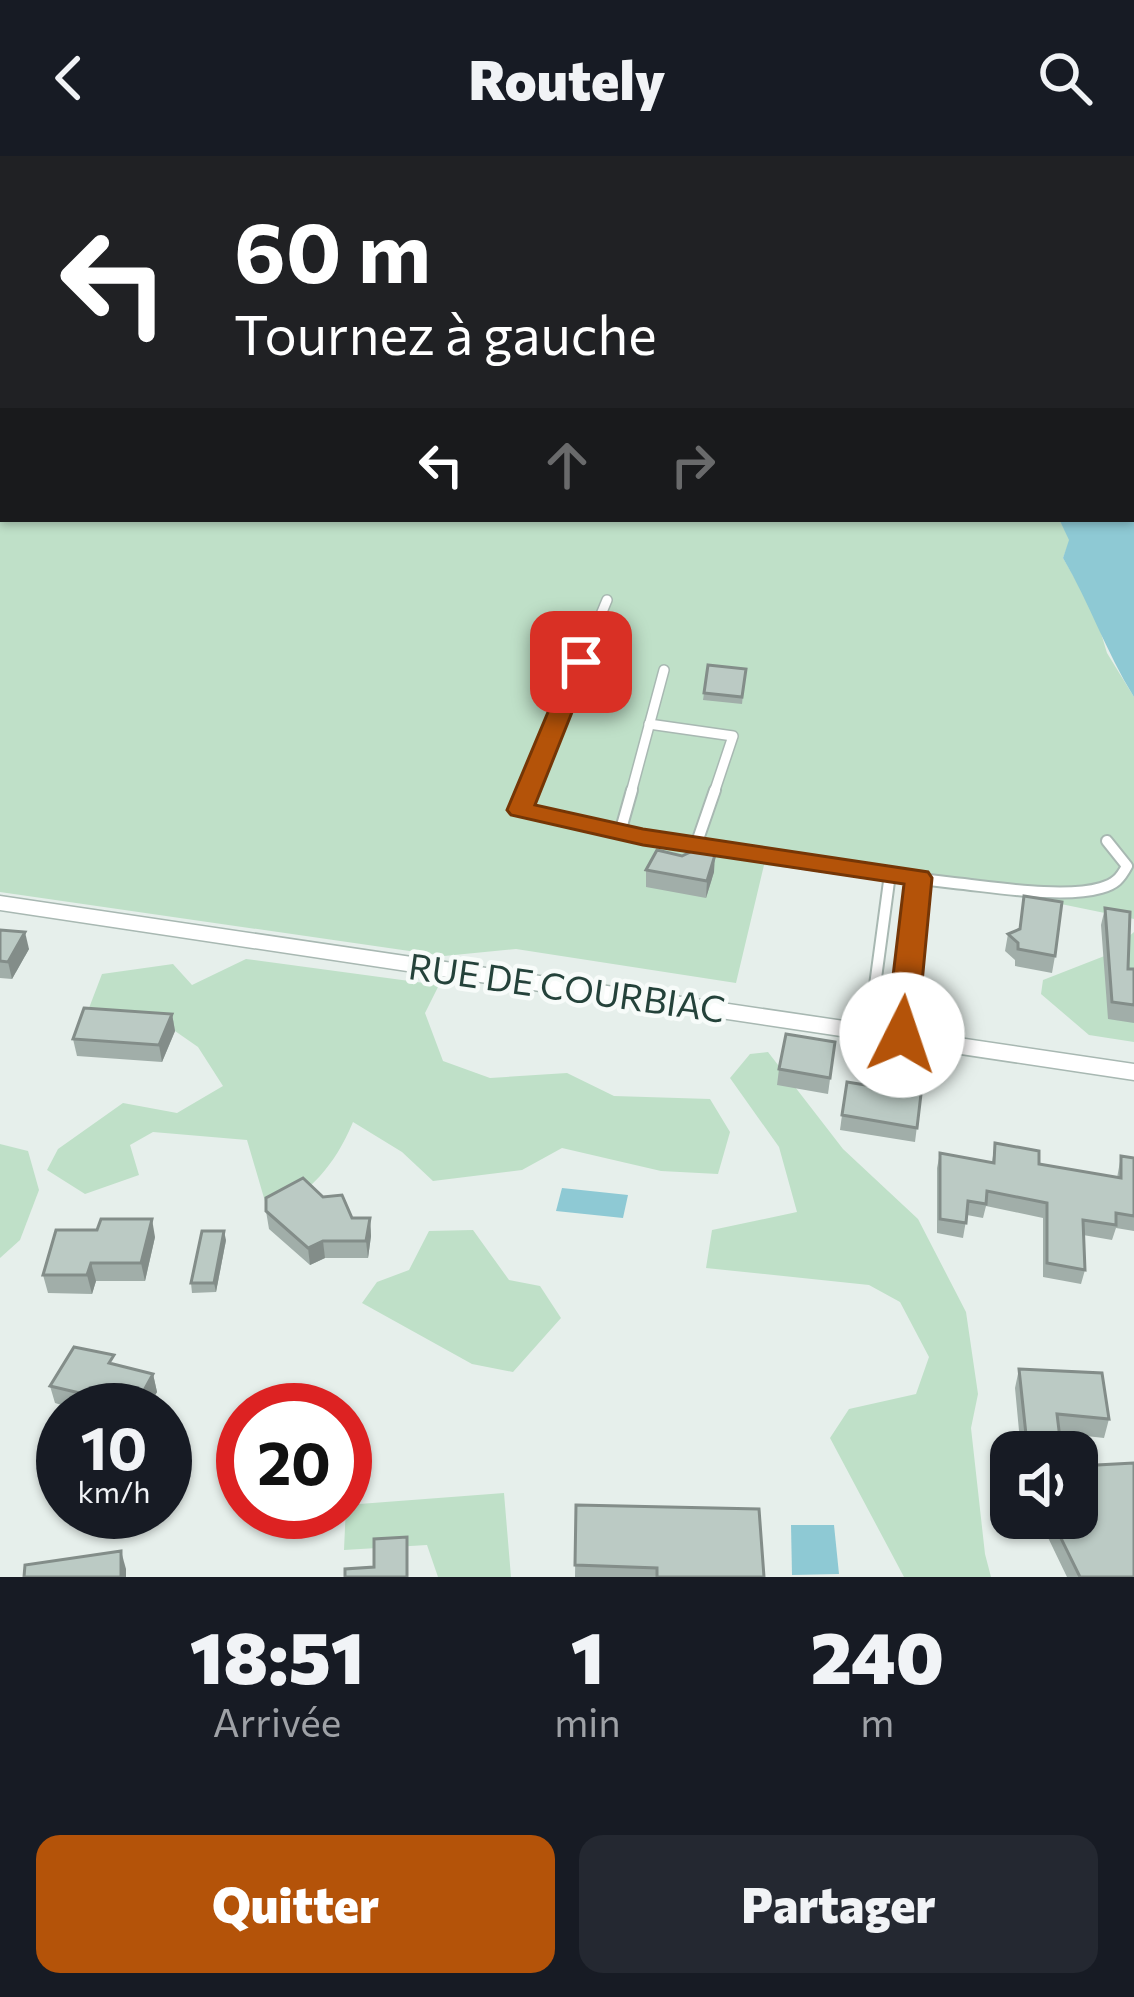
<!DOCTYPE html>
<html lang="fr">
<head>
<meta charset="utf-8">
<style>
  body { margin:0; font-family:Commissioner,sans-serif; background:#242831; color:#f1f3f6; height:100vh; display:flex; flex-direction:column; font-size:45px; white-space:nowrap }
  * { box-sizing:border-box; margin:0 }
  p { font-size:39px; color:#9ea1a6 }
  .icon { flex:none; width:66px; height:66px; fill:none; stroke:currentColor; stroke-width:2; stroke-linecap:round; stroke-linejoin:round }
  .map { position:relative; height:1421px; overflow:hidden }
  .sheet { display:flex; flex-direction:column; background:#171b24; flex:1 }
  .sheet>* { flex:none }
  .guide { position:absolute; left:0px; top:0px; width:1134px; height:366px; box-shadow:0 3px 9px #0004; background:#202124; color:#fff; overflow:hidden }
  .buttons { position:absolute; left:990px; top:1275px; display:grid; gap:24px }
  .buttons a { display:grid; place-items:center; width:108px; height:108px; border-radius:24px; background:#171b24; box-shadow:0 3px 9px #0004; font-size:60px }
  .speed { position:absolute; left:36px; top:1227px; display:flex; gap:24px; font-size:60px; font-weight:700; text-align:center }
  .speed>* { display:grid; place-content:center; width:156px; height:156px; border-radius:50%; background:#171b24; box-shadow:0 3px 9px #0004; line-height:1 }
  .speed small { font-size:30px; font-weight:400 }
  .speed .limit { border:18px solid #d22; background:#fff; color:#111 }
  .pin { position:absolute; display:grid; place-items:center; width:102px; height:102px; color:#fff; margin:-51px; border-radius:24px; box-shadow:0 6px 18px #0006 }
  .me { position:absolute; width:132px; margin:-66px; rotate:4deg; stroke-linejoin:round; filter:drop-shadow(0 0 9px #0008) }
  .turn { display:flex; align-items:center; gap:42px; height:252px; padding:0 36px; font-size:54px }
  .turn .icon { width:156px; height:156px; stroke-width:2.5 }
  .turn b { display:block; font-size:84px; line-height:102px }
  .lanes { display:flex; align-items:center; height:114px; padding:0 36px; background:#0003; justify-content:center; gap:60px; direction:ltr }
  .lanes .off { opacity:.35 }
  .eta { display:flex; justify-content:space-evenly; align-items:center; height:204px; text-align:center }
  .eta b { font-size:72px; font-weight:800; line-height:84px }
  .cta { display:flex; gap:24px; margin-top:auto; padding:24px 36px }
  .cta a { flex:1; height:138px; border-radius:24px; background:#b45309; color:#fff; font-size:48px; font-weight:800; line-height:138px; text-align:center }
  .cta a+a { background:#242831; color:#f1f3f6 }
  header { display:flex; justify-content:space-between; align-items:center; height:156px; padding:0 36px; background:#171b24; font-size:54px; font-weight:800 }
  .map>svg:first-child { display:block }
  .green { fill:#bfe0c8 }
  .water { fill:#8ec9d4 }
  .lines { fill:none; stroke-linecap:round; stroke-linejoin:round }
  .service-far2-casing { stroke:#a8b8b2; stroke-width:8 }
  .service-far1-casing { stroke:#a8b8b2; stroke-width:12 }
  .service-casing { stroke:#a8b8b2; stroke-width:14 }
  .minor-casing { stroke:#a8b8b2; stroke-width:3 }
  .service-far2 { stroke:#fff; stroke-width:6 }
  .service-far1 { stroke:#fff; stroke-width:9 }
  .service { stroke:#fff; stroke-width:10 }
  .minor { fill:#fff; fill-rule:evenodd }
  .wall { fill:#a1aea9 }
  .shaded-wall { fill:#838d89 }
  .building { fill:#bbcac4; stroke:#838d89; stroke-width:3 }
  .route { fill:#b45309; stroke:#753606; stroke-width:3 }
  .labels { text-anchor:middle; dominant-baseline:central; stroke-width:9; stroke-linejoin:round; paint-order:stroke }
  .street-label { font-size:36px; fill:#24423a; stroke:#f7fbf9 }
</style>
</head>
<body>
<header><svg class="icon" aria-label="back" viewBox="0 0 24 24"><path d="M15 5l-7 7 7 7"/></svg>Routely<svg class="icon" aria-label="search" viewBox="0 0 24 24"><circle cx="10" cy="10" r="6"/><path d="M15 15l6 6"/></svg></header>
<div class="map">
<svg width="1134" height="1421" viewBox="0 0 1134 1421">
  <rect width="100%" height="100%" fill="#e6efeb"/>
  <g class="green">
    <path d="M36,0H1134V296L1131,3Z"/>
    <path d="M0,14L3,363H1059L1070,384L1063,402L1095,457L1107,497L1134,541V763L1022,740L764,709L736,827L516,793L444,800L0,736Z"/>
    <path d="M1134,776V886L1089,879L1041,838L1043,824L1107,799Z"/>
    <path d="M246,803L439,829L425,857L443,905L490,922L567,917L614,940L710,943L730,976L718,1018L661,1015L562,992L522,1014L433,1025L402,996L353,966C334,1011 311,1035 269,1059L247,984L153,976L130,989L139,1019L85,1038L47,1014L58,993L123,947L177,957L223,930L198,891L175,875L126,872L89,852L102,818L173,808L192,829Z"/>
    <path d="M768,896L843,993L918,1063L966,1156L978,1238L971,1272L985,1398L991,1421H904L830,1282L849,1253L916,1238L929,1201L900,1146L869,1129L706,1112L712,1074L797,1056L779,991L730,922L750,898Z"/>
    <path d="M0,988L28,995L39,1034L20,1084L0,1102Z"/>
    <path d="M473,1074L509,1124L540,1130L561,1162L513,1216L472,1208L362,1147L377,1126L409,1114L429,1075Z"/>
    <path d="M504,1337L511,1421H438L427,1389L344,1394L346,1349Z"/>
  </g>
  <g class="water">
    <path d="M1131,230L1134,232V541C1106,496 1090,448 1063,402L1069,384L1059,363H1131Z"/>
    <path d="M562,1032L628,1039L623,1062L556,1055Z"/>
    <path d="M791,1369H834L839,1418L792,1419Z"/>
  </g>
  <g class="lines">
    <defs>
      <path id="service-far2" d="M15,3L32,0"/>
      <g id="service-far1">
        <path d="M649,568L733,580L714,637"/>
        <path d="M527,637L607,444"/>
        <path d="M631,637L664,514"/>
      </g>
      <g id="service">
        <path d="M528,634L520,654C664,686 808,710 954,727C994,731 1063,743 1101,732C1115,728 1120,723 1127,710L1107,685"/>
        <path d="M621,673L632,634"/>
        <path d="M696,689L715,634"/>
        <path d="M869,874L890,718"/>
        <path d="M902,879L919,721"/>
      </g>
      <path id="minor" d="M0,740L1134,908V924L0,754Z"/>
    </defs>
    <use href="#service-far2" class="service-far2-casing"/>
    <use href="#service-far1" class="service-far1-casing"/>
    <use href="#service" class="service-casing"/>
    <use href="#minor" class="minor-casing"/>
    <use href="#service-far2" class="service-far2"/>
    <use href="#service-far1" class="service-far1"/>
    <use href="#service" class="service"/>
    <use href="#minor" class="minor"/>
  </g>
  <g class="wall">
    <path d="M708,509L746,513L742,548L703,544Z"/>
    <path d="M682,700L714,716L706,742L646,731V714Z"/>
    <path d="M1024,740L1055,800L1052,817L1015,810V804L1005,795L1008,778L1019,774Z"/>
    <path d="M1105,752L1128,813H1134V867L1108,863L1101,769Z"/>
    <path d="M0,774L29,793L12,823L0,822Z"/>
    <path d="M172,858L175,875L162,906L77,900L73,883Z"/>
    <path d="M835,886L828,938L777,929L779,913Z"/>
    <path d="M921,938L915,986L840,974L842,959Z"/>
    <path d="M995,987L1039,1008L1117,1022L1121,1000L1134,1002V1075L1116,1072L1112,1084L1083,1079L1085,1114L1081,1128L1043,1121V1062L986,1050L983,1062L967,1059L963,1082L937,1077V1012L940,997L992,1006Z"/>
    <path d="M323,1041L352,1062H370L371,1080L368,1102H325L310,1109L269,1073L266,1055Z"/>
    <path d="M155,1081L145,1125H96L92,1138L48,1137L43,1119Z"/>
    <path d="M226,1084L216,1136L192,1137L191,1127Z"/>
    <path d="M116,1209L153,1218L157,1236L154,1241L157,1254H78L55,1247L50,1230Z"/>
    <path d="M1019,1213L1109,1263L1104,1282L1059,1277L1060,1296H1021L1015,1232Z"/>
    <path d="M1079,1310L1134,1421H1067L1040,1365L1041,1362H1077L1081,1347L1077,1336Z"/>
    <path d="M576,1349L764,1421H575Z"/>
  </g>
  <g class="shaded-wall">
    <path d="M715,699L714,716L706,742L707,725Z"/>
    <path d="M25,776L29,793L12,823L8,806Z"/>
    <path d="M172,858L175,875L162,906L159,889Z"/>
    <path d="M370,1062L371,1080L368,1102L366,1085Z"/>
    <path d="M152,1063L155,1081L145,1125L141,1107Z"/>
    <path d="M224,1075L226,1084L216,1136L214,1127Z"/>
    <path d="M323,1085L325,1102L310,1109L308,1092Z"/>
    <path d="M91,1107L96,1125L92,1138L87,1119Z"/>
    <path d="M153,1218L157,1236L149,1250L155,1241L157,1254H145L142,1238Z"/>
    <path d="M121,1395L126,1413V1421H121Z"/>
  </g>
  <g class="building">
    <path d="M708,509L746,513L742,541L704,537Z"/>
    <path d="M701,691L715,699L707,725L646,714L657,694L682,700Z"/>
    <path d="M1024,740L1062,746L1055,800L1018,793V787L1008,778L1020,773Z"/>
    <path d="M1105,752L1130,756L1128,813H1134V849L1112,846Z"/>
    <path d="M0,774L25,776L8,806L0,805Z"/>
    <path d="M84,852L172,858L159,889L73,883Z"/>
    <path d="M786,878L835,886L830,922L779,913Z"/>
    <path d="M847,926L921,938L917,972L842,959Z"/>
    <path d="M995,987L1039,995V1008L1121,1022V1000L1134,1002V1060L1116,1057V1069L1083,1064L1085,1114L1047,1107V1047L987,1035L986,1048L968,1045L966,1067L940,1063V997L994,1007Z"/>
    <path d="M303,1022L323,1041L342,1039L352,1062H370L366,1085H323L308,1092L266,1055V1042Z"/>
    <path d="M101,1063H152L141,1107H91L87,1119H43L56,1074H97Z"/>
    <path d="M202,1075H224L214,1127H191Z"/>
    <path d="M74,1191L114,1199L109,1207L153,1218L142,1238L155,1241L146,1254H87L89,1252L77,1249L84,1238L50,1230Z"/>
    <path d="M1019,1213L1102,1217L1109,1263L1057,1258L1061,1291L1027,1288Z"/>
    <path d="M1134,1307V1421H1080L1051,1362H1077V1347L1091,1346L1079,1310Z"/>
    <path d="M576,1349L759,1353L764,1421H657V1412L575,1409Z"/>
    <path d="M407,1381V1421H345V1413L374,1411V1383Z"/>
    <path d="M121,1395V1421H24L25,1409Z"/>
  </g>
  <path class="route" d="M581,500L592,506L535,649L643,673L928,716L932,722L917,879L913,886L902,889L886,879L904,728L643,689L511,659L507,654L569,506Z"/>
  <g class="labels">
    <g class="street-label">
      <text transform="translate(567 830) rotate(8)">RUE DE COURBIAC</text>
    </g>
  </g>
</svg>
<div class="buttons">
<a><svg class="icon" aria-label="sound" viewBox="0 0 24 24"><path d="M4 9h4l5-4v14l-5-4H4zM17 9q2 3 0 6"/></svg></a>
</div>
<div class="speed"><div>10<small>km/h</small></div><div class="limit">20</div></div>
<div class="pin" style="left:581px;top:506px;background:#d93025"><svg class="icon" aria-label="arrive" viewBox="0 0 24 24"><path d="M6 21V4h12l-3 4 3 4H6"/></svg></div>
<svg class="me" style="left:902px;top:879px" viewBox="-20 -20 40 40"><circle r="19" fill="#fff"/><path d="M0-13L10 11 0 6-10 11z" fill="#b45309"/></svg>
<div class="guide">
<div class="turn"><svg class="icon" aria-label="left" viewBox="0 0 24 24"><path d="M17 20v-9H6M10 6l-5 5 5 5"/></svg><div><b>60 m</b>Tournez à gauche</div></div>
<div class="lanes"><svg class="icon" aria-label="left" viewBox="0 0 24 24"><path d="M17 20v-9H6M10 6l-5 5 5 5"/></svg><svg class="icon off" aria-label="ahead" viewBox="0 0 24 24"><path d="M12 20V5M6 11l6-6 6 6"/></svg><svg class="icon off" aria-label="right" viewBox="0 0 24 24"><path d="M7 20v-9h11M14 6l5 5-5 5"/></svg></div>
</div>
</div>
<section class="sheet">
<div class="eta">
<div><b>18:51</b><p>Arrivée</p></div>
<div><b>1</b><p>min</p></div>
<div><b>240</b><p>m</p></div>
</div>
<div class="cta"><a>Quitter</a><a>Partager</a></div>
</section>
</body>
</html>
